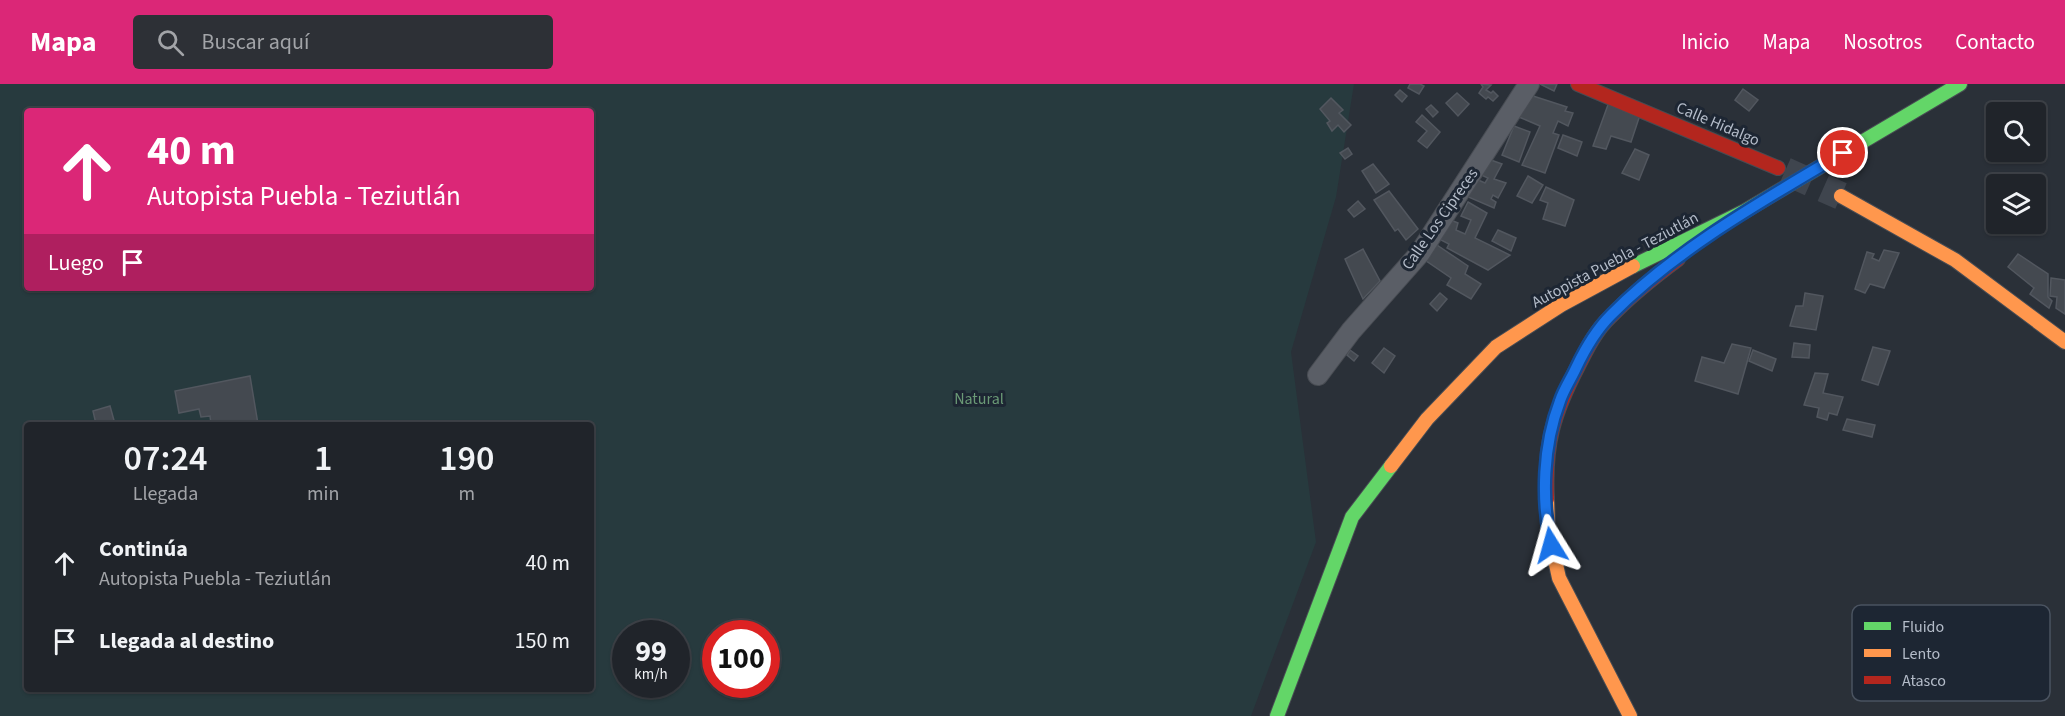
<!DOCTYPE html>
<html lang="es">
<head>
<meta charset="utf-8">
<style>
  body { margin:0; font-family:"Source Sans 3",sans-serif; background:#2d3036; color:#f1f3f6; height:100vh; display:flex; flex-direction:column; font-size:22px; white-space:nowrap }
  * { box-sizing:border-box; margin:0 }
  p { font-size:20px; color:#a2a4a8 }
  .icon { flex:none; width:33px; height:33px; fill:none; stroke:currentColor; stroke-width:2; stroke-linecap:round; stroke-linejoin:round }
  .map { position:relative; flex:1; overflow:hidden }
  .drawer { position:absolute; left:24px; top:338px; width:570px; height:270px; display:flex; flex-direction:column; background:#20242a; border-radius:6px; box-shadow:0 2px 4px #0004,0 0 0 2px #3d4147 }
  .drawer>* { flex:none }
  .banner { position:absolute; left:24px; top:24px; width:570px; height:183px; border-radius:6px; box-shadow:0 2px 4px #0004,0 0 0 2px #3d4147; background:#db2777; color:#fff; overflow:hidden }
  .fabs { position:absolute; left:1986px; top:18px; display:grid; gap:12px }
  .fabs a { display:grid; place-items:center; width:60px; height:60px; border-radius:6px; background:#20242a; box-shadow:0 2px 4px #0004,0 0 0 2px #3d4147; font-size:30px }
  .speed { position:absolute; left:612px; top:536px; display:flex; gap:12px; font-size:30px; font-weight:700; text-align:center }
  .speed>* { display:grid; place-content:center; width:78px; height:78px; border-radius:50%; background:#20242a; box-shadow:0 2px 4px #0004,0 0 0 2px #3d4147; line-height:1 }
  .speed small { font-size:15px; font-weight:400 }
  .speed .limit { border:9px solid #d22; background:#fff; color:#111 }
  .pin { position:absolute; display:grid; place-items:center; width:51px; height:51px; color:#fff; margin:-26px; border:3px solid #fff; border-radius:50%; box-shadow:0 2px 6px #0007 }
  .me { position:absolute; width:66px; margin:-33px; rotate:352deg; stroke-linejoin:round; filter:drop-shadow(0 0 4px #0008) }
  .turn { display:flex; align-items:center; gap:21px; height:126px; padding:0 24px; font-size:27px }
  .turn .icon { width:78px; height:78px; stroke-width:2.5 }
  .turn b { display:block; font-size:42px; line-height:51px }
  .then { display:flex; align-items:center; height:57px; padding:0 24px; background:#0003; gap:12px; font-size:22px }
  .eta { display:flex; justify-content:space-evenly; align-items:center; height:102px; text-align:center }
  .eta b { font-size:36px; font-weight:600; line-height:42px }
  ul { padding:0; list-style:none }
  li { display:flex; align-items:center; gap:18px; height:78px; padding:0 24px }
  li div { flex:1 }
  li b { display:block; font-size:22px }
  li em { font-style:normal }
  header { display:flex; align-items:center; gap:36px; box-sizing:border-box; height:84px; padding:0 30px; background:#db2777; color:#fff }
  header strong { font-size:28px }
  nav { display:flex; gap:33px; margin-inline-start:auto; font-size:21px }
  .search { width:420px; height:54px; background:#2d3036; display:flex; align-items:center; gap:15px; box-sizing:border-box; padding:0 21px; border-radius:6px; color:#a2a4a8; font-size:22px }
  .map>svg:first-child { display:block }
  .green { fill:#273a3e; fill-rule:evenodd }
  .building { fill:#444950; stroke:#52575f; stroke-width:1.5 }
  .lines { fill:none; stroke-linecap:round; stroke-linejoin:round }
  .secondary-tunnel { stroke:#3f454e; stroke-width:28; stroke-dasharray:28 14; stroke-linecap:butt }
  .street-casing { stroke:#484c53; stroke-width:22 }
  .fast-casing { stroke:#484c53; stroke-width:16 }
  .slow-casing { stroke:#484c53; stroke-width:16 }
  .jam-casing { stroke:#484c53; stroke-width:16 }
  .street { stroke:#5a5e66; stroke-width:20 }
  .fast { stroke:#63d668; stroke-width:14 }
  .slow { stroke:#ff974d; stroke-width:14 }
  .jam { stroke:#b3261e; stroke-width:14 }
  .route-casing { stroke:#114b97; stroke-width:15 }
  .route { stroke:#1a73e8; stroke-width:10 }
  .labels { text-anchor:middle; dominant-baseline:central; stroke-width:6; stroke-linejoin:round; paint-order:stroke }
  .street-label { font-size:16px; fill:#b4bcc9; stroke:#1d2633 }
  .park-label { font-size:16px; fill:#6b9a76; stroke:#1d2633 }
  .key { fill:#1d2633; stroke:#4a5360; stroke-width:1.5 }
  .key-label { font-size:16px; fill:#b4bcc9 }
</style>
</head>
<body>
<header>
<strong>Mapa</strong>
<div class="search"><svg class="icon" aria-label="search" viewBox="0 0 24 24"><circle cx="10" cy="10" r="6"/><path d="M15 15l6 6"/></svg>Buscar aquí</div>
<nav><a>Inicio</a><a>Mapa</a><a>Nosotros</a><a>Contacto</a></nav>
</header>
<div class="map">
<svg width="2065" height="632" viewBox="0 0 2065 632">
  <rect width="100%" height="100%" fill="#2a3038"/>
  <path class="green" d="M0,0H1354L1336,113L1291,268L1316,458L1251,632H0ZM27,27H591V204H27ZM27,340H591V604H27ZM626,549H676V600H626ZM716,549H766V600H716Z"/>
  <g class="building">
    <path d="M1410,0H1420L1424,2L1419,10L1408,4Z"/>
    <path d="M1481,0L1491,1L1486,6L1491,9L1493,7L1498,12L1493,17L1488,13L1486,15L1479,9L1483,3Z"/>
    <path d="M1540,0H1557L1554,7Z"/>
    <path d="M1743,5L1758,16L1749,27L1735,16Z"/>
    <path d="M1400,6L1407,12L1402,18L1395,11Z"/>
    <path d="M1457,9L1469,20L1458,32L1446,19Z"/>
    <path d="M1530,11L1567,23L1565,27L1573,29L1568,42L1558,37L1553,49L1559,51L1545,89L1522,81L1540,42L1519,33Z"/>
    <path d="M1331,14L1343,26L1339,29L1351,41L1344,48L1338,41L1332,47L1327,39L1330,37L1320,25Z"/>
    <path d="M1609,18L1640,31L1631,58L1611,52L1606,65L1593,62Z"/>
    <path d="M1431,21L1438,28L1433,33L1426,25Z"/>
    <path d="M1422,31L1440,48L1427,64L1418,57L1427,47L1416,38Z"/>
    <path d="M1514,42L1530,48L1519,78L1502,71Z"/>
    <path d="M1563,51L1582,58L1577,72L1558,64Z"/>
    <path d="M1348,64L1352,70L1345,75L1340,69Z"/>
    <path d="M1635,65L1649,71L1639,96L1622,89Z"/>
    <path d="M1488,75L1502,80L1494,95L1506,99L1498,114L1493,111L1491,115L1496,118L1494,124L1466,112L1476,95L1485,99L1488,94L1479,90Z"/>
    <path d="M1373,80L1389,100L1376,109L1362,87Z"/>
    <path d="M1528,92L1543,101L1532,119L1517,112Z"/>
    <path d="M1546,103L1574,116L1565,142L1543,135L1548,119L1540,116Z"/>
    <path d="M1389,107L1418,145L1406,156L1398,145L1395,147L1374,116Z"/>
    <path d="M1358,117L1365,125L1354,133L1348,126Z"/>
    <path d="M1468,118L1487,129L1475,154L1510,171L1488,186L1447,164L1449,160L1437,154L1446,134L1458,139L1456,146L1465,150L1471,136L1461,132Z"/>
    <path d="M1498,146L1516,154L1511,167L1492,157Z"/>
    <path d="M1434,159L1468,182L1465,190L1481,200L1471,215L1447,201L1451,194L1422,174Z"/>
    <path d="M1363,165L1380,197L1363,215L1345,175Z"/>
    <path d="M1884,166L1899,169L1884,204L1870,200L1865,209L1855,205L1867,168L1874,170L1872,174L1879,177Z"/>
    <path d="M2018,170L2048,190V213L2052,217L2049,224L2030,210L2034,204L2008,183Z"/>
    <path d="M2051,194L2065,196V230L2056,224L2057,213L2050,212Z"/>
    <path d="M1440,209L1447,215L1437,227L1430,220Z"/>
    <path d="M1805,209L1823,212L1816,246L1790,242L1796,222H1803Z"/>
    <path d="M1794,259L1810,261L1809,274L1792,273Z"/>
    <path d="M1732,260L1751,264L1738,310L1695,297L1702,273L1724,279Z"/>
    <path d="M1873,263L1890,267L1878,301L1862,296Z"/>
    <path d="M1384,264L1395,272L1384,289L1372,279Z"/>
    <path d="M1350,266L1358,272L1354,277L1347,271Z"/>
    <path d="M1753,266L1776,275L1772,287L1749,277Z"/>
    <path d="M1815,289L1828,290L1823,309L1843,313L1837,331L1829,329L1827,336L1817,333L1819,324L1804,321Z"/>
    <path d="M250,292L258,340H211L210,332L201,333L199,325L179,329L175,307Z"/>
    <path d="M110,322L115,340H96L93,327Z"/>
    <path d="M1847,335L1875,341L1872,353L1843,346Z"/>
  </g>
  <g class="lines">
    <path class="secondary-tunnel" d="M1785,87L1841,112"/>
    <defs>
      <path id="street" d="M1318,291L1351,247L1420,169L1529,0"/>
      <g id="fast">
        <path d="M1633,182L1745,127L1960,0"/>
        <path d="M1277,632L1352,433L1391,382"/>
      </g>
      <g id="slow">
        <path d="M1841,112L1955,176L2065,258"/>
        <path d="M1391,382L1427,335L1496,263L1561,221L1633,182"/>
        <path d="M1547,415L1548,444L1559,494L1630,632"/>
      </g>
      <g id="jam">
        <path d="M1578,0L1778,84"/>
        <path d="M1547,415C1544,360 1553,330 1578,282C1587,264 1596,246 1611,232C1631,211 1655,192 1678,175"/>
      </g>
    </defs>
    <use href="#street" class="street-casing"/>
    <use href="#fast" class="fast-casing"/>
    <use href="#slow" class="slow-casing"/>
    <use href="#jam" class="jam-casing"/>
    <use href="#street" class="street"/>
    <use href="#fast" class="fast"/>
    <use href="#slow" class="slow"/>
    <use href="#jam" class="jam"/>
  </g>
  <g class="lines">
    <defs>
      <path id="route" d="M1551,461C1541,415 1543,361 1560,317C1564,305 1571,295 1576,284C1585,265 1596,246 1611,231C1676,165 1764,116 1843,69"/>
    </defs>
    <use href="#route" class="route-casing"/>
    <use href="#route" class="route"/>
  </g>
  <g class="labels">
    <g class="street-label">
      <text transform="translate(1718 40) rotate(23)">Calle Hidalgo</text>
      <text transform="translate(1440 135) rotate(-55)">Calle Los Cipreces</text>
      <text transform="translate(1615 176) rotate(-28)">Autopista Puebla - Teziutlán</text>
    </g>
    <g class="park-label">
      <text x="979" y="315">Natural</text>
    </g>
  </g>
  <rect x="1852" y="521" width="198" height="96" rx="9" class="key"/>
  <rect x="1864" y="538" width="27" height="8" fill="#63d668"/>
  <rect x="1864" y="565" width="27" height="8" fill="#ff974d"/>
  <rect x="1864" y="592" width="27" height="8" fill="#b3261e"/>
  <g class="key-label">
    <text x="1902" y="548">Fluido</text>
    <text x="1902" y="575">Lento</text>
    <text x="1902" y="602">Atasco</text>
  </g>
</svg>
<div class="fabs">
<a><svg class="icon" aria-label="search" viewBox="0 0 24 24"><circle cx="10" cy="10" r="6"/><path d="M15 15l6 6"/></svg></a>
<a><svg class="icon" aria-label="layers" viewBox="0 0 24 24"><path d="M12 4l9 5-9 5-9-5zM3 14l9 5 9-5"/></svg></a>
</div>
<div class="speed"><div>99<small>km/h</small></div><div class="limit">100</div></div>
<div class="pin" style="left:1843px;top:69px;background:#d93025"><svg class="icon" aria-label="arrive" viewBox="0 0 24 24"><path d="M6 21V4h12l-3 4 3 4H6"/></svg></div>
<svg class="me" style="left:1551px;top:461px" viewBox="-20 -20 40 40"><path d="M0-17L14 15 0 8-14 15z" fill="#1a73e8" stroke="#fff" stroke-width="4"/></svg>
<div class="banner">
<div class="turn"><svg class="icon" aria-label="ahead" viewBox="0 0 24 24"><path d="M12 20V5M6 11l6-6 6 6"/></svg><div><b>40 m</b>Autopista Puebla - Teziutlán</div></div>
<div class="then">Luego<svg class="icon" aria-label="arrive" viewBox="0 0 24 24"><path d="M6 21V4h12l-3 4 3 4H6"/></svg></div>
</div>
<section class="drawer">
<div class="eta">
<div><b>07:24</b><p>Llegada</p></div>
<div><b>1</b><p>min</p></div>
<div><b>190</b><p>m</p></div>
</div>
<ul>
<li><svg class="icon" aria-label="ahead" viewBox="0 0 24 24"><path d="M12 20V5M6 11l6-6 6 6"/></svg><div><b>Continúa</b><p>Autopista Puebla - Teziutlán</p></div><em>40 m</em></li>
<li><svg class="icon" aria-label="arrive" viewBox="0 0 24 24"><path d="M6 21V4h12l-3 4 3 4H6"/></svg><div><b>Llegada al destino</b></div><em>150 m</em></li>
</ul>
</section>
</div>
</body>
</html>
